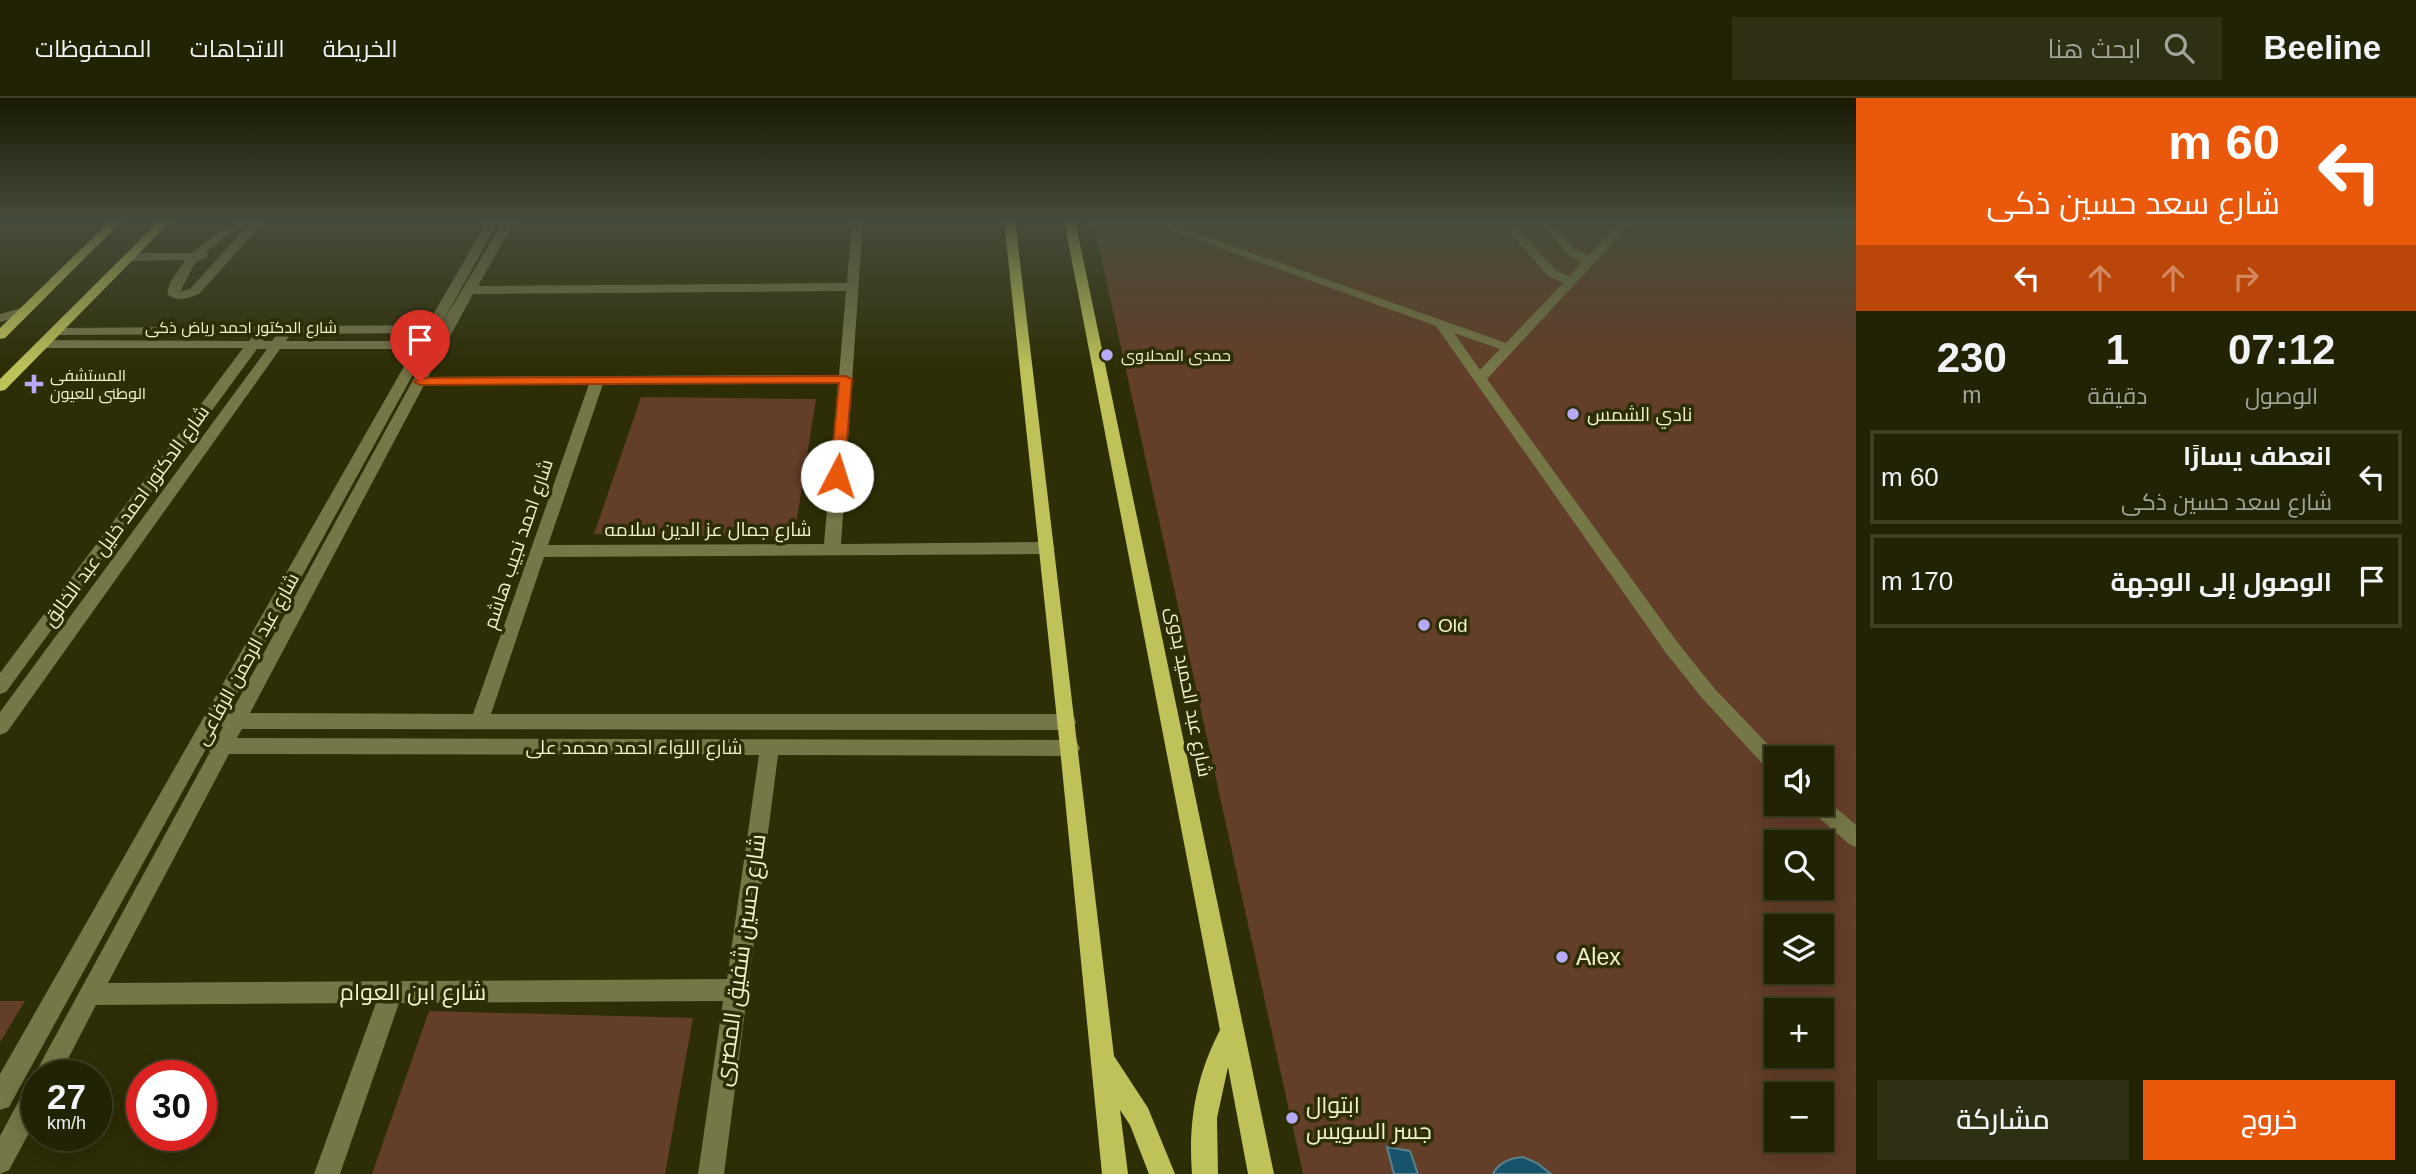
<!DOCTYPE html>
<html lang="ar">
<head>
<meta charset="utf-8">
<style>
  body { margin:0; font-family:Helvetica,Cairo,sans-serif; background:#2e2f13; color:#f1f3f6; direction:rtl; height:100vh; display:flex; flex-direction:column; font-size:26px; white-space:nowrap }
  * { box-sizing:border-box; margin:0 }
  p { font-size:23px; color:#a2a49a }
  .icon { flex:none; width:38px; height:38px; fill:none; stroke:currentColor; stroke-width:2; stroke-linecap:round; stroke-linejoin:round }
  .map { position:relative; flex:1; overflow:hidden; direction:ltr }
  .panel { display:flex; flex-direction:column; background:#222204; width:560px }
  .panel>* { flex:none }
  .banner { background:#ea580c; color:#fff; overflow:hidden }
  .buttons { position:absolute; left:1764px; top:648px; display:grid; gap:14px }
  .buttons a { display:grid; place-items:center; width:70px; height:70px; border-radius:0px; background:#222204; box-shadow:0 4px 18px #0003,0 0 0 2px #3f3f26; font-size:35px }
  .speed { position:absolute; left:21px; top:962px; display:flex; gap:14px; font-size:35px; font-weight:700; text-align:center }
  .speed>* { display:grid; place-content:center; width:91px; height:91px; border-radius:50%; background:#222204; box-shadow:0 4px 18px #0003,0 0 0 2px #3f3f26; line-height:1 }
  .speed small { font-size:18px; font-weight:400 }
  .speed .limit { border:10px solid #d22; background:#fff; color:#111 }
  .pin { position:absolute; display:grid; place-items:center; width:60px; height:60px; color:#fff; margin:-72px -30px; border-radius:50% 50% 50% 0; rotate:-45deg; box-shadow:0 0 7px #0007 }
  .pin .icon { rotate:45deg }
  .me { position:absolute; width:77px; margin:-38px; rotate:5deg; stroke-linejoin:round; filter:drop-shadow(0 0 5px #0008) }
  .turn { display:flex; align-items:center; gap:24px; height:147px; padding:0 21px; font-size:32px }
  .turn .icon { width:91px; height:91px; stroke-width:2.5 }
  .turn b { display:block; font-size:49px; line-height:60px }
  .lanes { display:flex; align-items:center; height:66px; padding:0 21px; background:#0003; justify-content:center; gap:35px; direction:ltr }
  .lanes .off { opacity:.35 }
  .eta { display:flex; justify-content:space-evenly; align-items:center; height:119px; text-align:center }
  .eta b { font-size:42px; font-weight:600; line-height:49px }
  .button { display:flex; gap:14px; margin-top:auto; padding:14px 21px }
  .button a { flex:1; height:80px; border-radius:0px; background:#ea580c; color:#fff; font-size:28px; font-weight:600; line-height:80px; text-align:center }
  .button a+a { background:#2e2f13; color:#f1f3f6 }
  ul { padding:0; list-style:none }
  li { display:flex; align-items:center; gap:21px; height:94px; margin:0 14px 10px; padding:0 7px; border:4px solid #3f3f26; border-radius:0px }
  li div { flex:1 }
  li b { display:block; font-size:26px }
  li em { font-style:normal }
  header { display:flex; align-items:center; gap:42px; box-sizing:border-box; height:98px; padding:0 35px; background:#222204; border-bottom:2px solid #3f3f26 }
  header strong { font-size:33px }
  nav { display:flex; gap:38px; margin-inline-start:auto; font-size:24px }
  .search { width:490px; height:63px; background:#2e2f13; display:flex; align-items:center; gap:18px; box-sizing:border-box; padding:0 24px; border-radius:0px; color:#a2a49a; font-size:26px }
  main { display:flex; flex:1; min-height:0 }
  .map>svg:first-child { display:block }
  .green { fill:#633e29; fill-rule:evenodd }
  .water { fill:#17536d; stroke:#58838a; stroke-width:2 }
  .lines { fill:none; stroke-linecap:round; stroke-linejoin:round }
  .minor { fill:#757747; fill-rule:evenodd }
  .major { fill:#bfc259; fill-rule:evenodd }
  .route { fill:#ea580c; stroke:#983908; stroke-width:2 }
  .poi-dot { fill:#b7abf8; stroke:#2d2e06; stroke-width:2.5 }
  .labels { text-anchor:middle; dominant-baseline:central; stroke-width:7; stroke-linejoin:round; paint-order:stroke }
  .far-street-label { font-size:16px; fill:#f0f3ce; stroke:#2d2e06 }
  .far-poi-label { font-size:16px; fill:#f0f3ce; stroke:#2d2e06; text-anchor:start }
  .poi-label { font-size:19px; fill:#f0f3ce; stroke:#2d2e06; text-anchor:start }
  .street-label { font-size:19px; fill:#f0f3ce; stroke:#2d2e06 }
  .near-poi-label { font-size:23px; fill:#f0f3ce; stroke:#2d2e06; text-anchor:start }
  .near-street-label { font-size:23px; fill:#f0f3ce; stroke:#2d2e06 }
</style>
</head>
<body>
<header>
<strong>Beeline</strong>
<div class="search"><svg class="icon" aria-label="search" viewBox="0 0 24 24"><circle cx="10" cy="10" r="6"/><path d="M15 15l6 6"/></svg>ابحث هنا</div>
<nav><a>الخريطة</a><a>الاتجاهات</a><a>المحفوظات</a></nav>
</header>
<main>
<section class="panel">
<div class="banner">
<div class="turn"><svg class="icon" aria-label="left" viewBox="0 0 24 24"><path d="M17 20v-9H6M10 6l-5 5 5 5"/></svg><div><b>60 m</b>شارع سعد حسين ذكى</div></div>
<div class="lanes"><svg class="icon" aria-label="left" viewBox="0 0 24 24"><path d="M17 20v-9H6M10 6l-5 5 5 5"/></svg><svg class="icon off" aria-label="ahead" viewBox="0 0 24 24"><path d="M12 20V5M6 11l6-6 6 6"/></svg><svg class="icon off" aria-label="ahead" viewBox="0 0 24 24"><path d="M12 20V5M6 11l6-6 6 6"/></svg><svg class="icon off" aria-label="right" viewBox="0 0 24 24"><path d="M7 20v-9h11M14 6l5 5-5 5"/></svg></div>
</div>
<div class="eta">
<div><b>07:12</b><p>الوصول</p></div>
<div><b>1</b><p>دقيقة</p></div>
<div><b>230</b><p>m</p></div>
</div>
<ul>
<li><svg class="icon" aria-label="left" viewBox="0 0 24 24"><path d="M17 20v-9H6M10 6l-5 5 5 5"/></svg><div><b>انعطف يسارًا</b><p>شارع سعد حسين ذكى</p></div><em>60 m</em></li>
<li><svg class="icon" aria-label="arrive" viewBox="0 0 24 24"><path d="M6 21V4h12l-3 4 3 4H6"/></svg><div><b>الوصول إلى الوجهة</b></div><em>170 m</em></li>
</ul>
<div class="button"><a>خروج</a><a>مشاركة</a></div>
</section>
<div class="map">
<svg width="1856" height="1076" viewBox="0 0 1856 1076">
  <rect width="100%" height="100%" fill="#2d2e06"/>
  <g class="green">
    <path d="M1093,122L1856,124V1076H1303ZM1776,660H1822V705H1776ZM1776,744H1822V789H1776ZM1776,828H1822V873H1776ZM1776,912H1822V957H1776ZM1776,996H1822V1041H1776Z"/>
    <path d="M641,299L816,301L794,439L594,436Z"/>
    <path d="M0,903H25L0,944Z"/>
    <path d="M429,913L693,920L665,1076H372Z"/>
  </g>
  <g class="water">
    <path d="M1387,1049L1410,1053L1418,1076H1394Z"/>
    <path d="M1523,1059L1537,1065L1551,1076H1493C1499,1064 1510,1060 1523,1059Z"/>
  </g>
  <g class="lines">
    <g class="minor">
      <path d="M241,122H255L260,125L253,136L199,196C188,200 177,205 167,196L170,185L185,162L129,163L123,159L129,155H192L221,132ZM247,128L191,190L180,194L195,165L208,158L206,154L229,136Z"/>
      <path d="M488,122H499L441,227L504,122H515L478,188L847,185L852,122H863L841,446L1047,444L1055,450L1047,456L544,459L491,616H1067L1074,619L1076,624L1074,629L1067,632L242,631L237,640L1070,642L1077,644L1080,650L1077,656L1070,658L778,657L724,1076H698L723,903L399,905L340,1076H314L376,905L96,907L59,978H37V1020L9,1072L0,1076V1038L28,986L36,983L34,978L38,970L210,654L207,649L9,1009L0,1012V976L414,251H280L7,634L0,637V614L267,251H257L6,594L0,596V575L243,250H42L35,246L42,242L249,243L254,236L57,237L55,234L62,230L427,227ZM846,193L839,277L428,279L473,196ZM423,235L418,243H286L290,236ZM436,235H438L432,243ZM267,236H277L272,243H263ZM427,251H430L231,615L226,616ZM838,285L824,446L548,447L603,286ZM589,286L473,616L250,615L424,287ZM220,627L223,629L217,640L211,642ZM229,656L759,657L727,881L108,885Z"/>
      <path d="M1143,122H1159L1506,245L1563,185L1548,178L1499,122H1510L1556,172L1569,178L1582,165L1568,157L1538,122H1549L1576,151L1588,158L1623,122H1634L1487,281L1678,545L1714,590L1781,660H1776V675L1769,673L1702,600L1666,555L1436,228ZM1454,235L1500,251L1480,272Z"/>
      <path d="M25,209L31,213L29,216L0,224V216Z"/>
      <path d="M1822,698L1856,727V749L1849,746L1809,711L1806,705H1822Z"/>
    </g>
    <g class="major">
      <path d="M111,122H123L5,240L0,241V230Z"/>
      <path d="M160,122H172L5,292L0,293V281Z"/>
      <path d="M1004,122H1015L1114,958L1148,1010L1175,1076H1149L1130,1027L1120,1012L1128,1076H1102L1060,650Z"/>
      <path d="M1064,122H1075L1274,1076H1248L1228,969L1217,1020L1218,1076H1192C1188,1024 1196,978 1220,932Z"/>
    </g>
  </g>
  <linearGradient id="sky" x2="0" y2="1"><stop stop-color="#191903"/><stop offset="0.45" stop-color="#464c3b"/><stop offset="1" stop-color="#464c3b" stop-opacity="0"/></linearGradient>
  <rect width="1856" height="272" fill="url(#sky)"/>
  <path class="route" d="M845,278L852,281L844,378L837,383L830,378L839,285L420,287L414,284L420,280Z"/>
  <g class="poi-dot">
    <circle cx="1107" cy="257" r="7"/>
    <path d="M30.5 275.5h7v7h7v7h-7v7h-7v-7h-7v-7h7z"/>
    <circle cx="1573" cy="316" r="7"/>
    <circle cx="1424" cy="527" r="7"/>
    <circle cx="1562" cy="859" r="7"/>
    <circle cx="1292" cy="1020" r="7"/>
  </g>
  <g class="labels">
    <g class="far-street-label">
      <text x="241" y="229">شارع الدكتور احمد رياض ذكى</text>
    </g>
    <g class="far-poi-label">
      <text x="1121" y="257">حمدى المحلاوى</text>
      <text x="50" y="277">المستشفى<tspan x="50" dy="18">الوطنى للعيون</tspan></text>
    </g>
    <g class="poi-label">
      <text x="1587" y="316">نادي الشمس</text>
      <text x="1438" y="527">Old</text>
    </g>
    <g class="street-label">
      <text transform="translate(126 418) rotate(-54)">شارع الدكتور احمد خليل عبد الخالق</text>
      <text x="708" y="431">شارع جمال عز الدين سلامه</text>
      <text transform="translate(518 446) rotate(-71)">شارع احمد نجيب هاشم</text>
      <text transform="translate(247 561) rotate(-61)">شارع عبد الرحمن الرفاعى</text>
      <text transform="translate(1189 594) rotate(79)">شارع عبد الحميد بدوى</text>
      <text x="634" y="649">شارع اللواء احمد محمد على</text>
    </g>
    <g class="near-poi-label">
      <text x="1576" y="859">Alex</text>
      <text x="1306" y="1007">ابتوال<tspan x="1306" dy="26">جسر السويس</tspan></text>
    </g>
    <g class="near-street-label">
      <text transform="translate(740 862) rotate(-82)">شارع حسين شفيق المصرى</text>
      <text x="413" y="894">شارع ابن العوام</text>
    </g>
  </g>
</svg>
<div class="buttons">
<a><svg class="icon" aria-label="sound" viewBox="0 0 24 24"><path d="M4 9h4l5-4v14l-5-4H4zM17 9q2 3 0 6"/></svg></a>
<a><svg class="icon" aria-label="search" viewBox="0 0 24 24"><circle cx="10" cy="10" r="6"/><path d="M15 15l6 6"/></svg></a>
<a><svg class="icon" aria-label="layers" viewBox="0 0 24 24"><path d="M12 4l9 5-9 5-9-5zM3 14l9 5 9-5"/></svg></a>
<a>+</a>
<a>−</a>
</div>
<div class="speed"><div>27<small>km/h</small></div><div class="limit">30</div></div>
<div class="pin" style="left:420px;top:284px;background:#d93025"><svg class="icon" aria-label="arrive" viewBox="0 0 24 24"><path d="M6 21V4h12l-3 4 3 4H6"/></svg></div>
<svg class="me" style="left:837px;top:378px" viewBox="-20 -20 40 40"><circle r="19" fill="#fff"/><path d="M0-13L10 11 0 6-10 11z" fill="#ea580c"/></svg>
</div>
</main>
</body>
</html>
